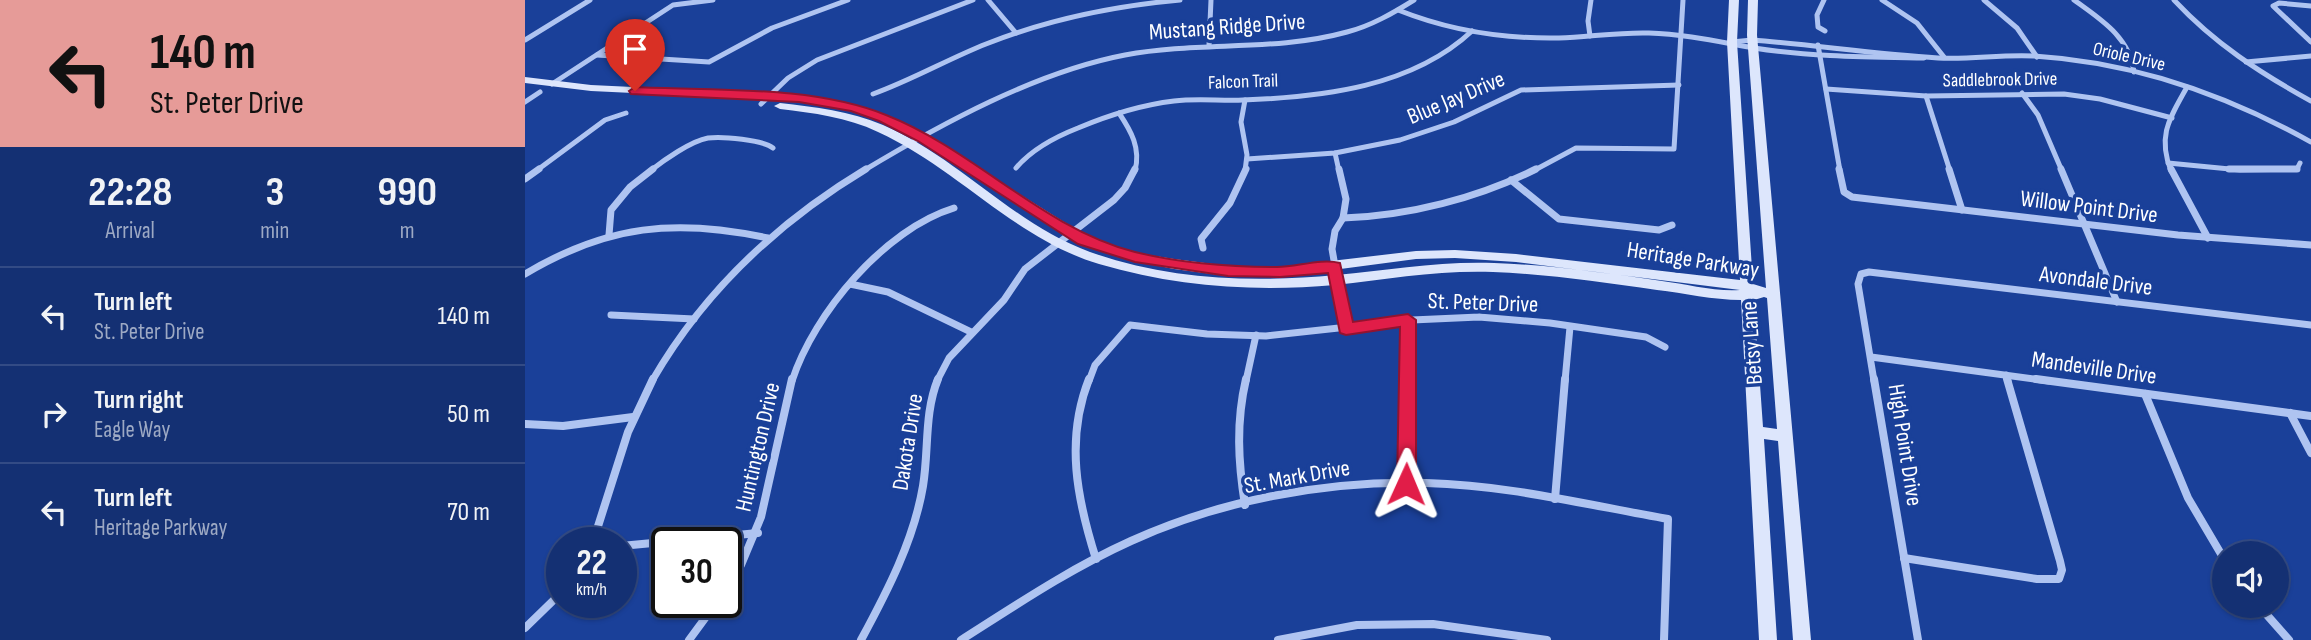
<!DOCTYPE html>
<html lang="en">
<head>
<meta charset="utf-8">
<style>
  body { margin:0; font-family:"Sofia Sans Condensed",sans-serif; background:#213c7b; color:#f1f3f6; height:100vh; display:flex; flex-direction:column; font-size:26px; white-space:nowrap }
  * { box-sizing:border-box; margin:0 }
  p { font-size:23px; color:#9da9c4 }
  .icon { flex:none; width:38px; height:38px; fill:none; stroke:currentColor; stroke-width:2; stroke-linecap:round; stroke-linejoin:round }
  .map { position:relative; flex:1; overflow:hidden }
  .panel { display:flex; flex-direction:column; background:#143073; width:525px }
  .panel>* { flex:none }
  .hud { background:#e69b98; color:#111; overflow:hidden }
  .controls { position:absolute; left:1687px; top:541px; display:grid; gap:14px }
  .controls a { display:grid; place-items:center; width:77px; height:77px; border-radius:50%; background:#143073; box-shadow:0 2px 5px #0004,0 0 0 2px #334b85; font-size:35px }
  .speed { position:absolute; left:21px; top:527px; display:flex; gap:14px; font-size:35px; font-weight:700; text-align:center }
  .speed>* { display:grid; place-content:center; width:91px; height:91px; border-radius:50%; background:#143073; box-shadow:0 2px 5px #0004,0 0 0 2px #334b85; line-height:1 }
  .speed small { font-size:18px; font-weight:400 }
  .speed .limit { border:4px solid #111; border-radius:10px; background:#fff; color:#111 }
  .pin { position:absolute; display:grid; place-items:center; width:60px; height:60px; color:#fff; margin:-72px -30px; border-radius:50% 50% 50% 0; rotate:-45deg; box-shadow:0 0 7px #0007 }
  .pin .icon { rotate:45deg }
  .me { position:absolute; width:77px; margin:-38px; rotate:1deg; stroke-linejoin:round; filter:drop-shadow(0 0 5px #0008) }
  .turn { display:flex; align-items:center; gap:24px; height:147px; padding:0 35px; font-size:32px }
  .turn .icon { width:91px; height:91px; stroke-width:2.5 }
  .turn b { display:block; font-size:49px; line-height:60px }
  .eta { display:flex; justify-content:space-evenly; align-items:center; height:119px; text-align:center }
  .eta b { font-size:42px; font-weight:700; line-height:49px }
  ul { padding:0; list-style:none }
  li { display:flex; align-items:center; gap:21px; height:98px; padding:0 35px; border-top:2px solid #334b85 }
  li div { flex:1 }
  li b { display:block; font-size:26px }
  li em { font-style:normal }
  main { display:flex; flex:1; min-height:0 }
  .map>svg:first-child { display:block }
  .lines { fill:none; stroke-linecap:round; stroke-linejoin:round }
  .street-far2 { stroke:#afc4f1; stroke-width:5 }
  .street-far1 { stroke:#afc4f1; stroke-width:7 }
  .street { stroke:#afc4f1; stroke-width:8 }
  .secondary { fill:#dde6fc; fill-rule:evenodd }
  .route { fill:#e11d48; stroke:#92132f; stroke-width:2 }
  .labels { text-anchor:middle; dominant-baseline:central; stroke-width:7; stroke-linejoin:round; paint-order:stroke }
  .far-street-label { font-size:19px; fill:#fff; stroke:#1a4099 }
  .street-label { font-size:23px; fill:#fff; stroke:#1a4099 }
</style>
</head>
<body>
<main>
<section class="panel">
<div class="hud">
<div class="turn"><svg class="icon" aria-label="left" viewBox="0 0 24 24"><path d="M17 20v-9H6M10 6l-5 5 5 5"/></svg><div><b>140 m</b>St. Peter Drive</div></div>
</div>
<div class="eta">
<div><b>22:28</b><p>Arrival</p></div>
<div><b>3</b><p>min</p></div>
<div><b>990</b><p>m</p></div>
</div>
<ul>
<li><svg class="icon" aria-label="left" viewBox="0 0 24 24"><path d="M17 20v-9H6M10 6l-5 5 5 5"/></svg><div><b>Turn left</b><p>St. Peter Drive</p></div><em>140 m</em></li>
<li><svg class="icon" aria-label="right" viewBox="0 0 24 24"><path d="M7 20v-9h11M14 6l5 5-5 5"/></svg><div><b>Turn right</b><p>Eagle Way</p></div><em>50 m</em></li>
<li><svg class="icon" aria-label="left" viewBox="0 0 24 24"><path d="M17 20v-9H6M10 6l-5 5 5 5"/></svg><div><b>Turn left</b><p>Heritage Parkway</p></div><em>70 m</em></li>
</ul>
</section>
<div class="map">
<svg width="1786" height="640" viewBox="0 0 1786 640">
  <rect width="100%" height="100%" fill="#1a4099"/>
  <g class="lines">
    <g class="street-far2">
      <path d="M463,0L491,33"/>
      <path d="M1299,0L1292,15L1293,27L1300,31"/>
      <path d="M1357,0L1392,23L1419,57"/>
      <path d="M1459,0L1492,28L1512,57"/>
      <path d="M1549,0C1575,19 1605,37 1609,72"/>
      <path d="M1649,0C1689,43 1735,73 1786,101"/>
      <path d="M1786,6L1754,3L1748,6L1786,42"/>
      <path d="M873,10C923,30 980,39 1034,38C1064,37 1094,32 1124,33C1160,34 1195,42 1229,48C1285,57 1343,57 1399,58"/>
      <path d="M1065,36L1063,21L1066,0"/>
      <path d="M0,40L65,0"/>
      <path d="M1207,42L1227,40C1289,45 1351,54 1413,58C1445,60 1477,54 1509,56C1607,62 1700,94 1786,142"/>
      <path d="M684,45L686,0"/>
      <path d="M1293,45L1315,171"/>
      <path d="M72,55L184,62L247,28L323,0"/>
      <path d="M1721,62L1786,56"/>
      <path d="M27,84L148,5L188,0"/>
      <path d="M1301,89L1401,96L1539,94L1575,99L1647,118"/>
      <path d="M1497,93L1513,115L1537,171"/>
      <path d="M348,94C387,80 423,59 461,44C524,19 589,6 655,0"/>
      <path d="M1401,96L1425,171"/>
      <path d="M720,100L716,122L722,155L720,171"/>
      <path d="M0,102L15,92"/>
      <path d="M236,104L263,78L292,60L448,0"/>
      <path d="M594,113C606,131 616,148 610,171"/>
      <path d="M810,153L814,171"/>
      <path d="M722,159L810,153L875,140L929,122L996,90L1154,85"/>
      <path d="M1643,163L1715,170L1772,169L1775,163"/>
      <path d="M491,168C507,149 530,137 553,128C584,115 616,105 649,101C672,98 695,101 718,100C798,97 887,87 947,31"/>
      <path d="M11,171L80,120L101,113"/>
      <path d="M125,171C139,160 166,141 183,138C197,136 238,140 248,148"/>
      <path d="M338,171C416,124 511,72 600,55C674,41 750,52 822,32C846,26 868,13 889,0"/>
      <path d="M1008,171L1051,148L1149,149L1158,0"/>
      <path d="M1646,171C1632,135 1645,118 1662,87"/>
    </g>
    <g class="street-far1">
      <path d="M814,169L821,199L818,218L810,231L807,249L821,329"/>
      <path d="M1314,169L1319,192L1327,197L1653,235L1786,245"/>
      <path d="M1424,169L1437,210"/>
      <path d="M1536,169L1592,302"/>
      <path d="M1646,169L1683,238"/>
      <path d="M1704,169H1772"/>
      <path d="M0,179L14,169"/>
      <path d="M986,180L1034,219L1134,230L1147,225"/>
      <path d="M818,218C883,216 953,198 1011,169"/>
      <path d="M84,235L86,210L105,187L128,169"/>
      <path d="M678,248L676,239L705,203L721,169"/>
      <path d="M0,274C82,225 151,218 243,238"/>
      <path d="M325,284L363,292L446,332"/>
      <path d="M86,315L169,319"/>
      <path d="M1346,357L1524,381"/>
      <path d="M1481,375L1483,381"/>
      <path d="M127,381C179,291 253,222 341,169"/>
      <path d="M267,381C289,313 360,229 429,208"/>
      <path d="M412,381L424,358L479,300L500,269L589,200L600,188L610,169"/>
      <path d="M564,381L570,365L605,325L682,334L741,336L887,320L954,317L1025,323L1121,337L1140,347"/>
      <path d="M721,381L731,335"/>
      <path d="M883,381V320"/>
      <path d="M1040,381L1045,327"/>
      <path d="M1349,381L1333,284L1336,274L1344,272L1786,325"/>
    </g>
    <g class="street">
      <path d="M564,379C540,440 552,499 571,559"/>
      <path d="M1349,379L1393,640"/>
      <path d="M1511,379L1786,416"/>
      <path d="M1620,394L1663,498L1699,559"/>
      <path d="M1765,413L1786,453"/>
      <path d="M0,424L38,426L108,417"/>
      <path d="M882,484L883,379"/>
      <path d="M1030,499L1040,379"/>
      <path d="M720,505C713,461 711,422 721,379"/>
      <path d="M68,542L103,432L128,379"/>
      <path d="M96,546L233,533"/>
      <path d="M1379,558L1512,579H1534L1537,570L1535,561L1482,379"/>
      <path d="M201,590L216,565L236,517L267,379"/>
      <path d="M1734,606L1764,640"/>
      <path d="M0,628L37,592"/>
      <path d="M164,640L192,602"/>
      <path d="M336,640C362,592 389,540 398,486C404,450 399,413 413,379"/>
      <path d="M436,640C491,605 546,568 606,541C696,500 803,480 901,483C983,485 1063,505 1143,519L1139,640"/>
      <path d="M753,640L832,625L908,624L1022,640"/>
    </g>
    <path class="secondary" d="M1204,0H1214L1212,42L1228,284L1241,288L1222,35L1223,0H1233L1232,35L1286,640H1268L1253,441L1239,439L1252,640H1234L1216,300C1188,300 1159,293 1132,290C1077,282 1023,274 968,272C915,270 863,279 810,285C730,292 652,287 574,264C490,239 432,168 353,132C322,117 288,113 255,109L249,106L255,103C290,107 325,111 358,125C433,157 488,224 565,252C644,280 728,283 811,275C864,270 915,261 969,263C1025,265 1081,273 1137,281C1161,284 1191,292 1215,290L991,262L930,258L891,259L755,277L703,276L649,269L610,261L553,243L393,140L354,120L327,111L274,101L66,91L0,83V77L66,85L274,95L333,106L362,116L401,136L563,237L611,253L649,259L703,266L755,267L891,251L930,250L991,254L1215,280L1202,42ZM1239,297L1242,298L1252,429L1238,427L1229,300Z"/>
  </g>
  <path class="route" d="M110,87C190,91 286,85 361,115C450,150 517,228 610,252C655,263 706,267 752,267C772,267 796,258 815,263L828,322L883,314L891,320V484L888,489L881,492L875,489L872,484L875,327L821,335L815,333L803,273L755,277L703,276L610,262L553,244L393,141L354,121L326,111L274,102L106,94L104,91Z"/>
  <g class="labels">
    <g class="far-street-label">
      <text transform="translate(1604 57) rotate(13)">Oriole Drive</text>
      <text transform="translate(1475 80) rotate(-1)">Saddlebrook Drive</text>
      <text transform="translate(718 82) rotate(-2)">Falcon Trail</text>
    </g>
    <g class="street-label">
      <text transform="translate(702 27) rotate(-4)">Mustang Ridge Drive</text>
      <text transform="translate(931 98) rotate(-23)">Blue Jay Drive</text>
      <text transform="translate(1564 207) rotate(7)">Willow Point Drive</text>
      <text transform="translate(1168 260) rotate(9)">Heritage Parkway</text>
      <text transform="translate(1571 281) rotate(7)">Avondale Drive</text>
      <text transform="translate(958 303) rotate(2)">St. Peter Drive</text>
      <text transform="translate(1227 343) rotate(-94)">Betsy Lane</text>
      <text transform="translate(1569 368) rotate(8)">Mandeville Drive</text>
      <text transform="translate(383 442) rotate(-81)">Dakota Drive</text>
      <text transform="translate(1380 445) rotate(81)">High Point Drive</text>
      <text transform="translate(233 447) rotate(-77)">Huntington Drive</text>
      <text transform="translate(772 477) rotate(-10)">St. Mark Drive</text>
    </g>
  </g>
</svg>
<div class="controls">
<a><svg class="icon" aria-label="sound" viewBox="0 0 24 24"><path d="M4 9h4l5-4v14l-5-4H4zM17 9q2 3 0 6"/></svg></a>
</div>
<div class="speed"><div>22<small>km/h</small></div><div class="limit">30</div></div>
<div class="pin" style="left:110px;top:91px;background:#d93025"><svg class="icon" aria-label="arrive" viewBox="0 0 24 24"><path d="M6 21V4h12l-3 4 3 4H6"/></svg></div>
<svg class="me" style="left:881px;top:484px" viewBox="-20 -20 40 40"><path d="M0-17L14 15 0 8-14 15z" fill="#e11d48" stroke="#fff" stroke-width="4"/></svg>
</div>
</main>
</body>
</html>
